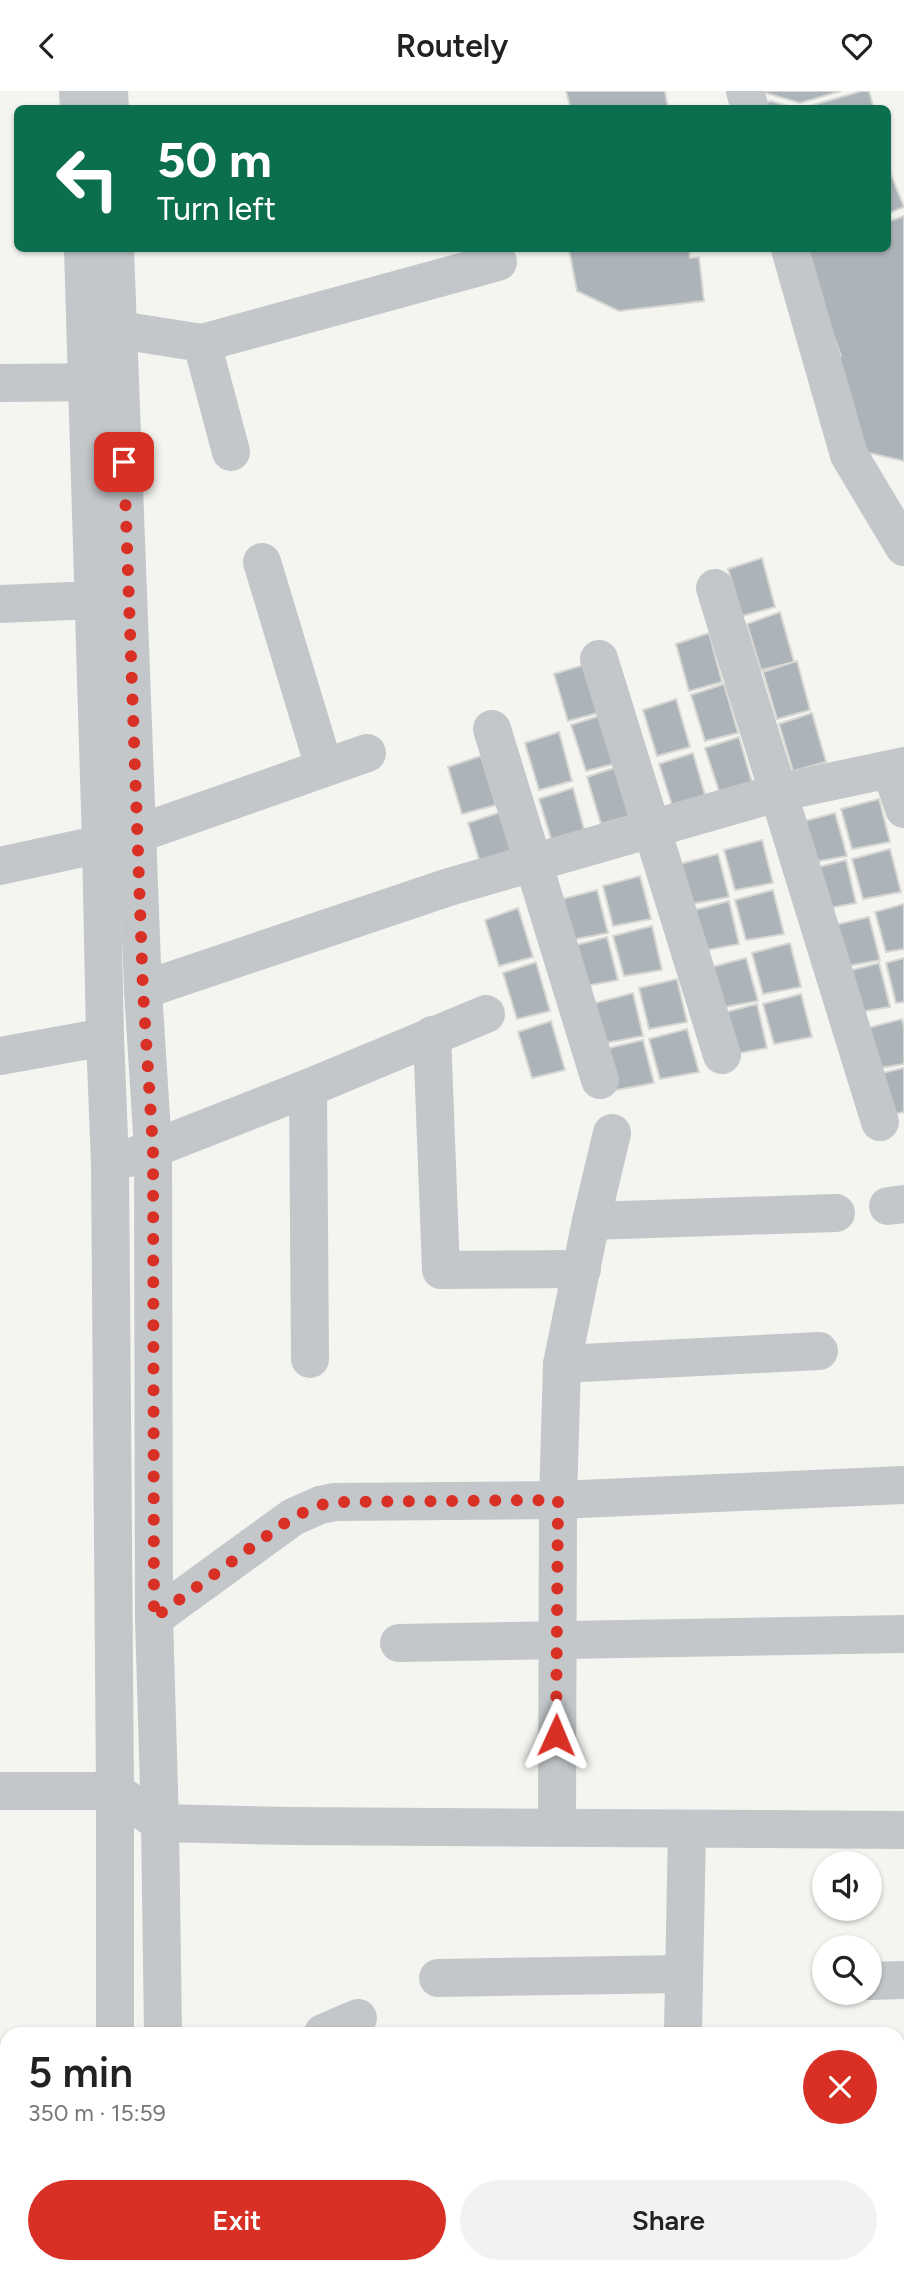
<!DOCTYPE html>
<html lang="en">
<head>
<meta charset="utf-8">
<style>
  body { margin:0; font-family:Figtree,sans-serif; background:#f2f2f2; color:#222; height:100vh; display:flex; flex-direction:column; font-size:26px; white-space:nowrap }
  * { box-sizing:border-box; margin:0 }
  p { font-size:23px; color:#767676 }
  .icon { flex:none; width:38px; height:38px; fill:none; stroke:currentColor; stroke-width:2; stroke-linecap:round; stroke-linejoin:round }
  .map { position:relative; flex:1; overflow:hidden }
  .details { position:absolute; left:0px; top:1936px; width:905px; height:247px; display:flex; flex-direction:column; background:#fff; border-radius:21px 21px 0 0; box-shadow:0 2px 5px #0004 }
  .details>* { flex:none }
  .guide { position:absolute; left:14px; top:14px; width:877px; height:147px; border-radius:10px; box-shadow:0 2px 5px #0004; background:#0b6e4f; color:#fff; overflow:hidden }
  .fabs { position:absolute; left:812px; top:1760px; display:grid; gap:14px }
  .fabs a { display:grid; place-items:center; width:70px; height:70px; border-radius:50%; background:#fff; box-shadow:0 2px 5px #0004; font-size:35px }
  .pin { position:absolute; display:grid; place-items:center; width:60px; height:60px; color:#fff; margin:-30px; border-radius:14px; box-shadow:0 4px 10px #0006 }
  .me { position:absolute; width:77px; margin:-38px; rotate:1deg; stroke-linejoin:round; filter:drop-shadow(0 0 5px #0008) }
  .turn { display:flex; align-items:center; gap:24px; height:147px; padding:0 28px; font-size:32px }
  .turn .icon { width:91px; height:91px; stroke-width:2.5 }
  .turn b { display:block; font-size:49px; line-height:60px }
  .round { display:grid; place-items:center; flex:none; width:74px; height:74px; border-radius:37px; background:#f2f2f2 }
  .overview { display:flex; align-items:center; justify-content:space-between; height:119px; padding:0 28px }
  h1 { font-size:42px; font-weight:600; line-height:52px }
  .action { display:flex; gap:14px; margin-top:auto; padding:14px 28px }
  .action a { flex:1; height:80px; border-radius:42px; background:#d93025; color:#fff; font-size:28px; font-weight:600; line-height:80px; text-align:center }
  .action a+a { background:#f2f2f2; color:#222 }
  header { display:flex; justify-content:space-between; align-items:center; height:91px; padding:0 28px; background:#fff; font-size:32px; font-weight:600 }
  .map>svg:first-child { display:block }
  .building { fill:#acb3b9; stroke:#d6d6d3; stroke-width:2 }
  .lines { fill:none; stroke-linecap:round; stroke-linejoin:round }
  .minor { stroke:#c3c7ca; stroke-width:38 }
  .route { stroke:#d93025; stroke-width:12; stroke-dasharray:0 21.6 }
</style>
</head>
<body>
<header><svg class="icon" aria-label="back" viewBox="0 0 24 24"><path d="M15 5l-7 7 7 7"/></svg>Routely<svg class="icon" aria-label="heart" viewBox="0 0 24 24"><path d="M12 20l-8-8c-3-5 5-10 8-4 3-6 11-1 8 4z"/></svg></header>
<div class="map">
<svg width="904" height="2181" viewBox="0 0 904 2181">
  <rect width="100%" height="100%" fill="#f4f5f0"/>
  <g class="building">
    <path d="M566,0H665L668,18H561L570,15Z"/>
    <path d="M759,0H841L800,12Z"/>
    <path d="M862,0H869L874,18H799Z"/>
    <path d="M771,10L797,18H762L761,13Z"/>
    <path d="M887,74L904,116L887,123Z"/>
    <path d="M904,125V370L865,361L835,268L841,265L802,158H887V131Z"/>
    <path d="M569,158H689L690,167L699,166L704,210L619,220L577,200Z"/>
    <path d="M762,467L775,516L742,525L728,478Z"/>
    <path d="M780,521L794,571L761,579L747,533Z"/>
    <path d="M709,542L722,591L689,600L676,553Z"/>
    <path d="M797,570L810,619L777,628L763,581Z"/>
    <path d="M587,573L601,621L568,630L554,583Z"/>
    <path d="M724,593L738,642L705,650L691,604Z"/>
    <path d="M676,608L690,656L657,665L643,619Z"/>
    <path d="M812,622L826,671L793,680L779,633Z"/>
    <path d="M605,623L618,672L586,680L571,634Z"/>
    <path d="M559,641L572,690L539,699L525,652Z"/>
    <path d="M739,646L753,695L720,703L705,657Z"/>
    <path d="M693,662L707,711L674,720L659,673Z"/>
    <path d="M481,665L496,714L462,723L448,676Z"/>
    <path d="M620,675L634,724L601,733L587,686Z"/>
    <path d="M573,697L586,746L553,754L539,708Z"/>
    <path d="M879,708L890,751L852,758L841,718Z"/>
    <path d="M501,721L514,770L482,778L468,732Z"/>
    <path d="M835,722L847,765L808,772L797,732Z"/>
    <path d="M762,749L773,792L735,799L724,759Z"/>
    <path d="M890,758L901,801L863,808L852,768Z"/>
    <path d="M718,763L729,806L691,813L680,773Z"/>
    <path d="M846,769L856,812L818,819L808,779Z"/>
    <path d="M640,785L651,828L613,835L603,795Z"/>
    <path d="M597,799L608,842L570,849L559,809Z"/>
    <path d="M773,799L784,843L746,849L735,809Z"/>
    <path d="M729,810L739,853L701,860L691,820Z"/>
    <path d="M904,813V858L886,861L875,821Z"/>
    <path d="M518,817L533,866L499,875L485,829Z"/>
    <path d="M869,826L880,869L842,876L831,835Z"/>
    <path d="M652,835L662,879L624,885L613,845Z"/>
    <path d="M607,846L618,889L580,896L569,856Z"/>
    <path d="M790,852L801,896L763,903L752,862Z"/>
    <path d="M746,867L758,910L719,917L708,877Z"/>
    <path d="M904,867V911L896,912L886,872Z"/>
    <path d="M536,871L550,920L517,928L503,882Z"/>
    <path d="M879,872L890,916L852,922L841,882Z"/>
    <path d="M677,888L687,931L649,938L639,897Z"/>
    <path d="M633,902L643,945L605,952L595,912Z"/>
    <path d="M801,903L812,946L774,953L763,913Z"/>
    <path d="M757,913L767,957L729,964L719,923Z"/>
    <path d="M902,928L904,937V973L874,978L864,938Z"/>
    <path d="M551,930L565,979L532,987L518,941Z"/>
    <path d="M687,938L699,981L660,988L649,948Z"/>
    <path d="M643,949L654,992L616,999L605,958Z"/>
    <path d="M904,977V1021L885,1025L874,984Z"/>
  </g>
  <g class="lines">
    <g class="minor">
      <path d="M78,0L79,18"/>
      <path d="M109,0L110,18"/>
      <path d="M745,0L750,18"/>
      <path d="M83,158L101,753L105,946L110,1073L115,1700V1942"/>
      <path d="M115,158L143,899L153,1058L154,1527L160,1732L163,1942"/>
      <path d="M790,158L849,364L904,456"/>
      <path d="M119,239L202,252L231,361"/>
      <path d="M202,252L498,171"/>
      <path d="M0,292L112,291"/>
      <path d="M262,471L324,676"/>
      <path d="M715,497L880,1031"/>
      <path d="M0,513L94,509"/>
      <path d="M599,568L722,964"/>
      <path d="M492,638L600,989"/>
      <path d="M891,679L904,718"/>
      <path d="M0,775L101,753L137,743L367,662"/>
      <path d="M143,899L449,796L777,702L904,675"/>
      <path d="M432,944L441,1179L582,1178"/>
      <path d="M0,965L105,946"/>
      <path d="M308,997L310,1268"/>
      <path d="M129,1067L308,997L486,923"/>
      <path d="M888,1115L904,1113"/>
      <path d="M591,1130L836,1122"/>
      <path d="M562,1273L819,1260"/>
      <path d="M154,1527L293,1426L320,1414L335,1411L558,1409L904,1394"/>
      <path d="M399,1552L904,1543"/>
      <path d="M0,1700H115L160,1732L292,1735L904,1739"/>
      <path d="M557,1736L558,1409L562,1273L591,1130L612,1042"/>
      <path d="M438,1887L683,1883"/>
      <path d="M870,1890L904,1889"/>
      <path d="M323,1942L358,1927"/>
      <path d="M683,1942L687,1738"/>
      <path d="M898,2035H904"/>
      <path d="M165,2175V2181"/>
      <path d="M450,2175L452,2181"/>
      <path d="M681,2177V2175"/>
      <path d="M111,2181V2175"/>
      <path d="M325,2181L337,2175"/>
      <path d="M880,2181V2175"/>
    </g>
  </g>
  <g class="lines">
    <path class="route" d="M124,371L143,900L153,1058L154,1527L293,1426L320,1414L335,1411L558,1409L556,1644"/>
  </g>
</svg>
<div class="fabs">
<a><svg class="icon" aria-label="sound" viewBox="0 0 24 24"><path d="M4 9h4l5-4v14l-5-4H4zM17 9q2 3 0 6"/></svg></a>
<a><svg class="icon" aria-label="search" viewBox="0 0 24 24"><circle cx="10" cy="10" r="6"/><path d="M15 15l6 6"/></svg></a>
</div>
<div class="pin" style="left:124px;top:371px;background:#d93025"><svg class="icon" aria-label="arrive" viewBox="0 0 24 24"><path d="M6 21V4h12l-3 4 3 4H6"/></svg></div>
<svg class="me" style="left:556px;top:1644px" viewBox="-20 -20 40 40"><path d="M0-17L14 15 0 8-14 15z" fill="#d93025" stroke="#fff" stroke-width="4"/></svg>
<div class="guide">
<div class="turn"><svg class="icon" aria-label="left" viewBox="0 0 24 24"><path d="M17 20v-9H6M10 6l-5 5 5 5"/></svg><div><b>50 m</b>Turn left</div></div>
</div>
<section class="details">
<div class="overview"><div><h1>5 min</h1><p>350 m · 15:59</p></div><a class="round" style="background:#d93025;color:#fff"><svg class="icon" aria-label="close" viewBox="0 0 24 24"><path d="M6 6l12 12M18 6L6 18"/></svg></a></div>
<div class="action"><a>Exit</a><a>Share</a></div>
</section>
</div>
</body>
</html>
